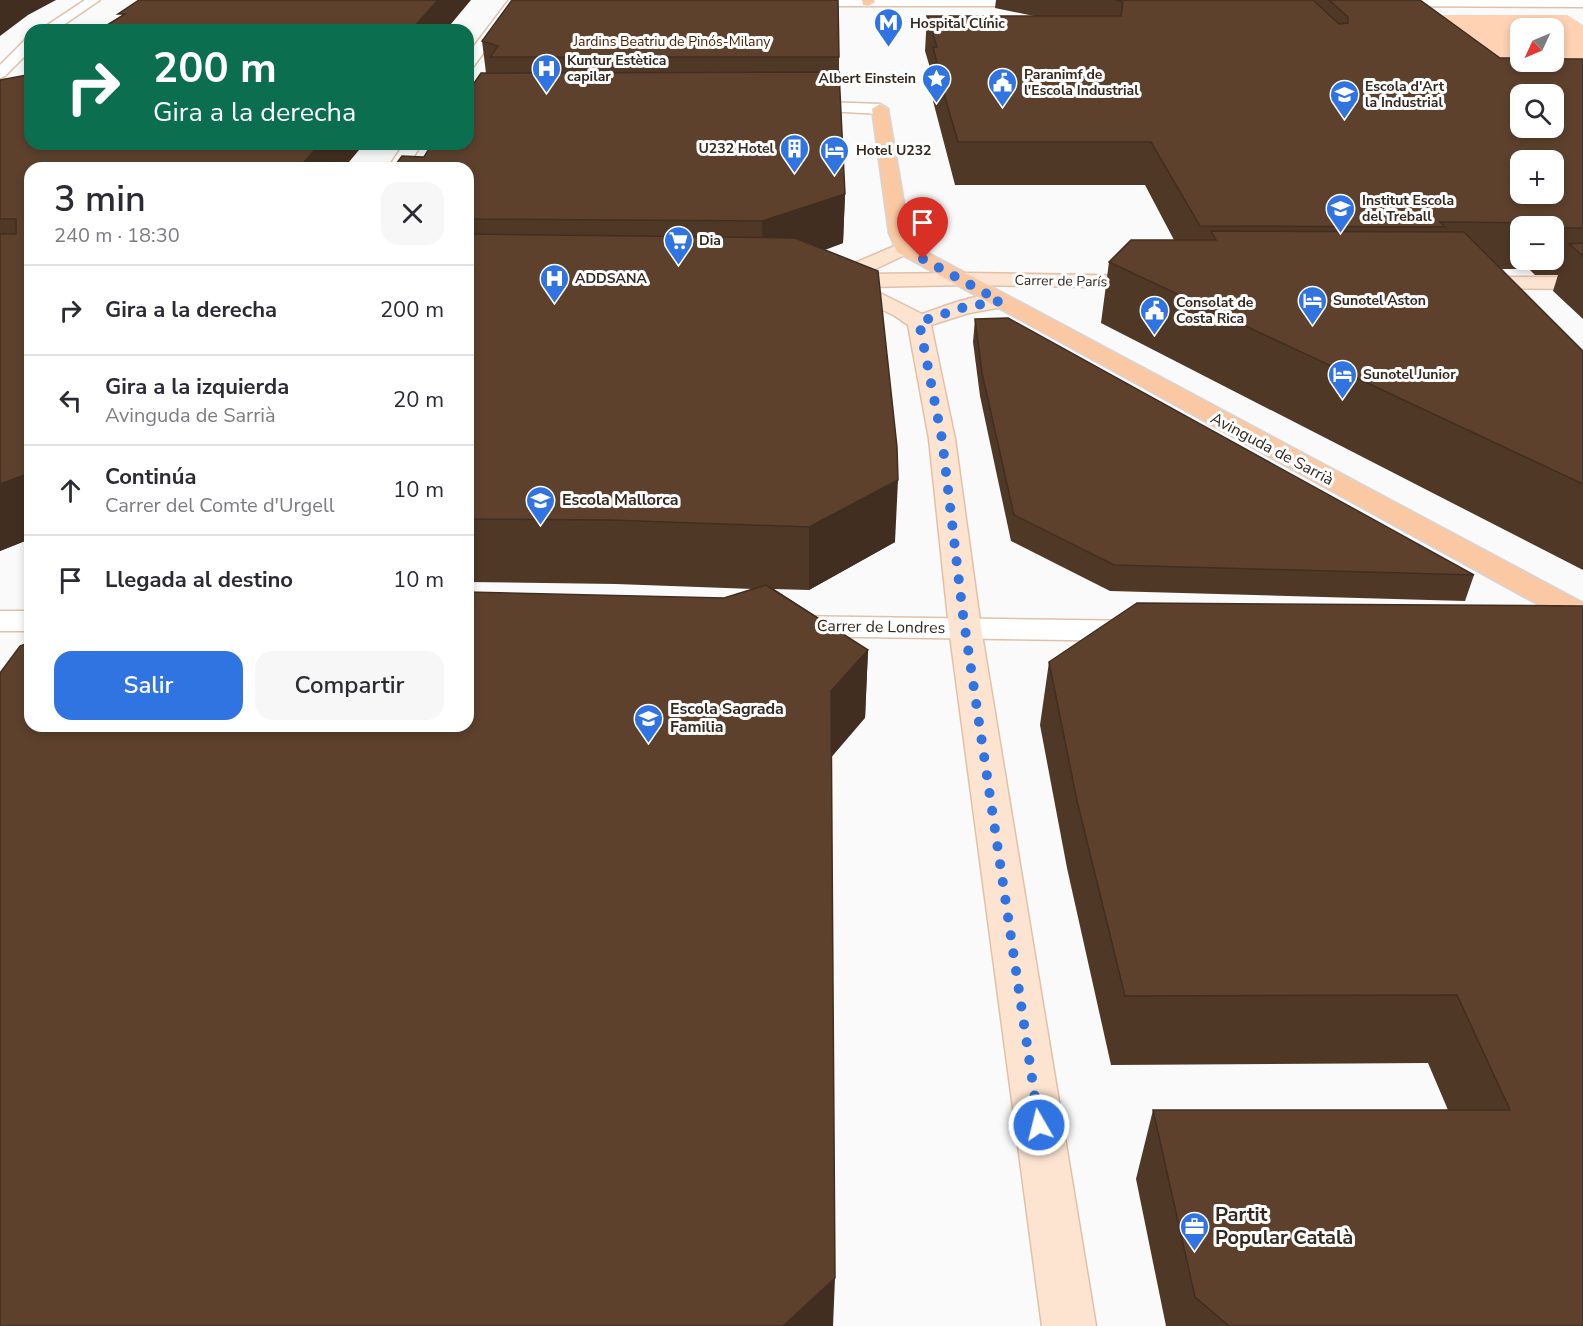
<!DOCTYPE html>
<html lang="es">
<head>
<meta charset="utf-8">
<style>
  body { margin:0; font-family:"Nunito Sans",sans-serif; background:#f7f7f7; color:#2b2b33; height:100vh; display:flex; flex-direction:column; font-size:22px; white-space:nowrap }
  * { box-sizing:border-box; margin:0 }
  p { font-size:20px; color:#7c7c81 }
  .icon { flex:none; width:33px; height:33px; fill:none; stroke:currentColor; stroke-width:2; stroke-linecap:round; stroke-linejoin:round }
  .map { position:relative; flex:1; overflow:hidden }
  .sheet { position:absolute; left:24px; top:162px; width:450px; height:570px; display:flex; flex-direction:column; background:#fff; border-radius:18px; box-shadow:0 3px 9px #0003 }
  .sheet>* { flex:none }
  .banner { position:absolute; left:24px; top:24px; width:450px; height:126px; border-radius:18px; box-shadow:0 3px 9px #0003; background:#0b6e4f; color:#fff; overflow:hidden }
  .needle { width:39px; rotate:226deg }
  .fabs { position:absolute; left:1510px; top:18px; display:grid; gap:12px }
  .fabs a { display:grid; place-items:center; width:54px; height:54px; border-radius:12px; background:#fff; box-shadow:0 3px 9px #0003; font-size:30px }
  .pin { position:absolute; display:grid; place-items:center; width:51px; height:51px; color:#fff; margin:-62px -26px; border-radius:50% 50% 50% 0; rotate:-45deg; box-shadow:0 0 6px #0007 }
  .pin .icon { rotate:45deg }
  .me { position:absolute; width:66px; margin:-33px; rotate:352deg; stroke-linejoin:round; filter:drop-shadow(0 0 4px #0008) }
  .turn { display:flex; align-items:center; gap:21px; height:126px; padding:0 30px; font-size:27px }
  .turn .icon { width:78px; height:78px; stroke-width:2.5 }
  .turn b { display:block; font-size:42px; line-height:51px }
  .round { display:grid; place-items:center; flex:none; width:63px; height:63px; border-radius:18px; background:#f7f7f7 }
  .headline { display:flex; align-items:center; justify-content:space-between; height:102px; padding:0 30px }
  h1 { font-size:36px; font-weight:600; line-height:45px }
  .primary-button { display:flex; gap:12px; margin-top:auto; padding:12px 30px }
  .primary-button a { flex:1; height:69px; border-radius:18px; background:#3074e1; color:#fff; font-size:24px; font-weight:600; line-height:69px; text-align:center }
  .primary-button a+a { background:#f7f7f7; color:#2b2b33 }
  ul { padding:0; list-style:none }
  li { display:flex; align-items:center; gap:18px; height:90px; padding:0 30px; border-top:2px solid #e1e1e2 }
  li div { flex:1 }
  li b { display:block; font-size:22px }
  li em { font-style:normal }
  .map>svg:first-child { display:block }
  .green { fill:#fed2b3; fill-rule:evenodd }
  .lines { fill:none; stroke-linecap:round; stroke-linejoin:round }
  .minor-casing { stroke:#e1c0a9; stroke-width:3 }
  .tertiary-casing { stroke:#e1c0a9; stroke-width:3 }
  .secondary-casing { stroke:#e1c0a9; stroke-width:3 }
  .primary-casing { stroke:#d7d4d2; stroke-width:3 }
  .minor { fill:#fff; fill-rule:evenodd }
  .tertiary { fill:#fff; fill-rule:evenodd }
  .secondary { fill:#fde4d1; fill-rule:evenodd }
  .primary { fill:#fac9a4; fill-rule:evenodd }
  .wall { fill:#503827; fill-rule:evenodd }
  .shaded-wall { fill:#412e20 }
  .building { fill:#5d412d; stroke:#412e20; stroke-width:1.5; fill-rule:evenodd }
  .route { stroke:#3074e1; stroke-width:10; stroke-dasharray:0 18 }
  .labels { text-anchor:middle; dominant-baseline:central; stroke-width:6; stroke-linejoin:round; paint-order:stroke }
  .far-poi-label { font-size:14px; font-weight:bold; fill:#35281f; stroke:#fff; text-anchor:start }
  .far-park-label { font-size:14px; fill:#4a2200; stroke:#fff }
  .far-street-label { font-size:14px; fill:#35281f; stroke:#fff }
  .street-label { font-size:16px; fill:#35281f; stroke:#fff }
  .poi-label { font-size:16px; font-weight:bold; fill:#35281f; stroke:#fff; text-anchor:start }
  .near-poi-label { font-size:20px; font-weight:bold; fill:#35281f; stroke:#fff; text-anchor:start }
</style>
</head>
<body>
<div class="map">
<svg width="1583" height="1326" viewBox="0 0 1583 1326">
  <rect width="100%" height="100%" fill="#fafafa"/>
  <path class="green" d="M1419,15H1567L1583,25V88L1516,87ZM1521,28H1554V62H1521Z"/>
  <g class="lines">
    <defs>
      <g id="minor">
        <path d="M788,0H1046L1048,2L1041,6H793L788,5Z"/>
        <path d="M1373,0H1583V7L1378,6L1373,5Z"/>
        <path d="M797,101L880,104L888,109L880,114L791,109L789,106Z"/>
        <rect x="0" y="611" width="30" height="20"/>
        <path d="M788,616L1141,621L1152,624L1157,631L1152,638L1141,641L788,636L777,633L772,626L777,619Z"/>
      </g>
      <g id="tertiary">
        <path d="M85,0H100L56,30H40Z"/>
        <path d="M509,0H522L473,67L468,68V54Z"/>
        <path d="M30,39V51L5,76L0,78V65L25,40Z"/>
        <path d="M404,144H422L406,168H388Z"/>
      </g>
      <g id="secondary">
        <path d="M904,242L911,244L914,248L911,252L865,274L963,273L1152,276L1160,277L1163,282L1160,287L1152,288L963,285L868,287L922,314C945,306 984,290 1008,296L1011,301L1008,306L969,313L931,325L955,439L981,628L1096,1326H1042L949,628L929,439L908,325L895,316L837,287L827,286L824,281L836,271Z"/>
        <path d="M1471,277H1583V289L1463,288L1460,283L1463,278Z"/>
      </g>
      <g id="primary">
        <path d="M862,0H874L875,2L868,6L863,5Z"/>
        <path d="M880,104L888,109L909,233L913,245L1583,603V625L1572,623L897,252L889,233L872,109Z"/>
      </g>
    </defs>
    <use href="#minor" class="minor-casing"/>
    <use href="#tertiary" class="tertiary-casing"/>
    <use href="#secondary" class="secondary-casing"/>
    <use href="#primary" class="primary-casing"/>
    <use href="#minor" class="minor"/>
    <use href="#tertiary" class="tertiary"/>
    <use href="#secondary" class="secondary"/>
    <use href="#primary" class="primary"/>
  </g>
  <g class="wall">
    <path d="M996,0H1420L1500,58L1583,59V319L1553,291L1558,275H1535L1529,269H1501L1583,351V570L1101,323L1109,262L1174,240L1145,185H955L933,101V94L930,84L931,71L925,51L927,16H1034L995,8ZM1521,226H1554V260H1521Z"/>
    <path d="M482,41L839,57V72L845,194L843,243L825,250L895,542L809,590L774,589L868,650L865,718L724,598L753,589L616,584L468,582V168L424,157L486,73Z"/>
    <path d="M0,80L30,168V539L0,551Z"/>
    <path d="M975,319L1474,575L1465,601L1110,591L1011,541L980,396L973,342Z"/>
    <path d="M1583,606V1326H1166L1136,1179L1153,1110H1448L1428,1063L1111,1065L1067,868L1040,725L1049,662Z"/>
  </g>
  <g class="shaded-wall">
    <path d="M0,0H56L28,15L0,36Z"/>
    <path d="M438,0H471L446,30H411Z"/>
    <path d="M320,144H364L344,168H299Z"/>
    <path d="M845,194L843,243L763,271L762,221Z"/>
    <path d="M30,473V539L0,551V484Z"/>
    <path d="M898,480L895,542L809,590V527Z"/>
    <path d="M868,650L865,718L829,760L831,691Z"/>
    <path d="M835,1278L833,1326H783Z"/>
  </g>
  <g class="building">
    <path d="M139,0H438L411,30H99L125,14H118Z"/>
    <path d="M512,0H838L839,57H490L498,46L482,41Z"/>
    <path d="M1116,0H1313L1339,24L1348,23V17L1329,0H1420L1500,58H1521V62H1554V59H1583V228H1554V226H1549L1544,223L1440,222L1445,227L1200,226L1151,142H958L935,63H937L933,47H937L927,16H1121L1123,2ZM1521,94H1554V128H1521ZM1521,160H1554V194H1521Z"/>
    <path d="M839,72L845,194L762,221L468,219V168H393L402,156L424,157L432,144H468V92L481,73Z"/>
    <path d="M30,73V144H320L299,168H30V473L0,484V234H16V219H0V80L27,75Z"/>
    <path d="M1211,231L1464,232L1583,351V484L1109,262L1131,240H1216Z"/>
    <path d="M468,234L795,238L878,271L897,447L898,480L809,527L610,520L468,519Z"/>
    <path d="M1583,243V256L1569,244Z"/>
    <path d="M1008,318L1474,575L1114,565L1014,515L982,373L975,319Z"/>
    <path d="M766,585L868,650L831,691L835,1278L783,1326H0V673L20,646L30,642V726H468V592L724,598Z"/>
    <path d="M1137,603L1583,606V1326H1229L1195,1297L1153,1110H1510L1457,995L1125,996L1077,801L1049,662Z"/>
  </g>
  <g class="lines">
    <path class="route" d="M923,259L1000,301L965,307L919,322L942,439L963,615L1039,1125"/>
  </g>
  <defs>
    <symbol id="metro-pin" viewBox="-11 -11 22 30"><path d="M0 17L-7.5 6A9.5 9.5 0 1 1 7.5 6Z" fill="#3074e1" stroke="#fff"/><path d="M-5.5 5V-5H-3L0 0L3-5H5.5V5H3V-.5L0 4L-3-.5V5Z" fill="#fff"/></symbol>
    <symbol id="hospital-pin" viewBox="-11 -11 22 30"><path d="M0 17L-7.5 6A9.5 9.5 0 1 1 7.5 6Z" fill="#3074e1" stroke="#fff"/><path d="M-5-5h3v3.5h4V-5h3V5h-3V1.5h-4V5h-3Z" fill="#fff"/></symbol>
    <symbol id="sight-pin" viewBox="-11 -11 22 30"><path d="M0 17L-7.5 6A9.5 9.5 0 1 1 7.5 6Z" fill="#3074e1" stroke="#fff"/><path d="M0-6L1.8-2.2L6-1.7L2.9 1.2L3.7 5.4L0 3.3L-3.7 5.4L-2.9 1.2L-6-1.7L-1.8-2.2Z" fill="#fff"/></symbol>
    <symbol id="civic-pin" viewBox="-11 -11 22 30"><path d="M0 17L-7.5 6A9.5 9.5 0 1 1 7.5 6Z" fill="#3074e1" stroke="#fff"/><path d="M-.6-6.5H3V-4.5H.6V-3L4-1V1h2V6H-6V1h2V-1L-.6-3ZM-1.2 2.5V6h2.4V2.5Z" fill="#fff"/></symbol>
    <symbol id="school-pin" viewBox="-11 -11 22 30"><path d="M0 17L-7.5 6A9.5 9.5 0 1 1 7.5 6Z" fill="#3074e1" stroke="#fff"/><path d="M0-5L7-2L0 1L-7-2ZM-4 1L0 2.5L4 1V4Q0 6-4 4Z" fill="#fff"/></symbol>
    <symbol id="building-pin" viewBox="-11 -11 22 30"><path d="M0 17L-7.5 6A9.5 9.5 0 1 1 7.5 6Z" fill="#3074e1" stroke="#fff"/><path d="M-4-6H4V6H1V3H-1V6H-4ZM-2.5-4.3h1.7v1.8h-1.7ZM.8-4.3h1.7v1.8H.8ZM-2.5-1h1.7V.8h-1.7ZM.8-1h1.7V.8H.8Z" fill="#fff"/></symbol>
    <symbol id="hotel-pin" viewBox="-11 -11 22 30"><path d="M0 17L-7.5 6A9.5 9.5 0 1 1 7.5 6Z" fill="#3074e1" stroke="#fff"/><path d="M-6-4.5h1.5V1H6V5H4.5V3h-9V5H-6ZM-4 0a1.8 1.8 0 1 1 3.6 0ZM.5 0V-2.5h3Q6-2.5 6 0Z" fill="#fff"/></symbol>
    <symbol id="supermarket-pin" viewBox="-11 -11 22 30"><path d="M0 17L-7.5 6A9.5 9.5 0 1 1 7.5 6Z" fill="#3074e1" stroke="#fff"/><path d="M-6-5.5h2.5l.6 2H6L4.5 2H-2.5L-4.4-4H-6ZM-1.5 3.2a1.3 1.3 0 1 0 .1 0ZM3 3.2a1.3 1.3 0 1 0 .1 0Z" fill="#fff"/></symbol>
    <symbol id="office-pin" viewBox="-11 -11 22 30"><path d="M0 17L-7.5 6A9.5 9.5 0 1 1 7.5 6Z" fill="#3074e1" stroke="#fff"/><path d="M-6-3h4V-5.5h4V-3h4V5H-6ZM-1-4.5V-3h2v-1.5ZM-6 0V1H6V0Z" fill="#fff"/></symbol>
  </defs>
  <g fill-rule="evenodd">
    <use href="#metro-pin" x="872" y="6" width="33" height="45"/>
    <use href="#hospital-pin" x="530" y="52" width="33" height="45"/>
    <use href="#sight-pin" x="920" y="62" width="33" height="45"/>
    <use href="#civic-pin" x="986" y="66" width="33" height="45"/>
    <use href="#school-pin" x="1328" y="78" width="33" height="45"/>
    <use href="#building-pin" x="778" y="132" width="33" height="45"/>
    <use href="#hotel-pin" x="818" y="134" width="33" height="45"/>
    <use href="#school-pin" x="1324" y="192" width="33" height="45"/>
    <use href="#supermarket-pin" x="662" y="224" width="33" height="45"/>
    <use href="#hospital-pin" x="538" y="262" width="33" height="45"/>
    <use href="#hotel-pin" x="1296" y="284" width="33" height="45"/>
    <use href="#civic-pin" x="1138" y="294" width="33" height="45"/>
    <use href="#hotel-pin" x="1326" y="358" width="33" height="45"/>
    <use href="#school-pin" x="524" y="484" width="33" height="45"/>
    <use href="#school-pin" x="632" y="702" width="33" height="45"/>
    <use href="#office-pin" x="1178" y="1210" width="33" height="45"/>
  </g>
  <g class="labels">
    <g class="far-poi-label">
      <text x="910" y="23">Hospital Clínic</text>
      <text x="567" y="60">Kuntur Estètica<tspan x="567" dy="16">capilar</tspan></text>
      <text x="1024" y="74">Paranimf de<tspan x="1024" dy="16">l'Escola Industrial</tspan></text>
      <text x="916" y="78" text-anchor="end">Albert Einstein</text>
      <text x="1365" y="86">Escola d'Art<tspan x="1365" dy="16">la Industrial</tspan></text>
      <text x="774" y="148" text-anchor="end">U232 Hotel</text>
      <text x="856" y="150">Hotel U232</text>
      <text x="1362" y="200">Institut Escola<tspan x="1362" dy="16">del Treball</tspan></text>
      <text x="699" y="240">Dia</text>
      <text x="575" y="278">ADDSANA</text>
      <text x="1333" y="300">Sunotel Aston</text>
      <text x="1176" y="302">Consolat de<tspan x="1176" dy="16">Costa Rica</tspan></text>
      <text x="1363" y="374">Sunotel Junior</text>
    </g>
    <g class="far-park-label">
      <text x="672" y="41">Jardins Beatriu de Pinós-Milany</text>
    </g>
    <g class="far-street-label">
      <text transform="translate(1061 281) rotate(1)">Carrer de París</text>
    </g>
    <g class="street-label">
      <text transform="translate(1272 449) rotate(28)">Avinguda de Sarrià</text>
      <text transform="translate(881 627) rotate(1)">Carrer de Londres</text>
    </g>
    <g class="poi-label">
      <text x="562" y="500">Escola Mallorca</text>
      <text x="670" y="709">Escola Sagrada<tspan x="670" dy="18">Familia</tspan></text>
    </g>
    <g class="near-poi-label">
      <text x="1215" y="1214">Partit<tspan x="1215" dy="23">Popular Català</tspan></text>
    </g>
  </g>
</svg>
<div class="fabs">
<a><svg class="needle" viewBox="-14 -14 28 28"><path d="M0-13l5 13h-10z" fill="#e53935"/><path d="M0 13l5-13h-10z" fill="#7c7c81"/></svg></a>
<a><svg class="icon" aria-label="search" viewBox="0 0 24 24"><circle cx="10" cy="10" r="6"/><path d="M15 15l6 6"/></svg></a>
<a>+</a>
<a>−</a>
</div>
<div class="pin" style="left:923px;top:259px;background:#d93025"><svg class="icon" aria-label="arrive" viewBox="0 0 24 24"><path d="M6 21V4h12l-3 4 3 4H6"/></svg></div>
<svg class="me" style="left:1039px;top:1125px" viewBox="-20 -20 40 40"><circle r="17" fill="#3074e1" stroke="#fff" stroke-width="3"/><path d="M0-11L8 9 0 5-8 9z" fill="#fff"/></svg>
<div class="banner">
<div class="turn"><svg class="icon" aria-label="right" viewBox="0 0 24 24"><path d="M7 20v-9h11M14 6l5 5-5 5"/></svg><div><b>200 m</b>Gira a la derecha</div></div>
</div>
<section class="sheet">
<div class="headline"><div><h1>3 min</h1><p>240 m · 18:30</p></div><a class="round"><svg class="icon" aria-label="close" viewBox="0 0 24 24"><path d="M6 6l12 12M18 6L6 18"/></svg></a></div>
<ul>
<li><svg class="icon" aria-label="right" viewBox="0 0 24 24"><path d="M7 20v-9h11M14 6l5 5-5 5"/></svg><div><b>Gira a la derecha</b></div><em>200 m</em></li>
<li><svg class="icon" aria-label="left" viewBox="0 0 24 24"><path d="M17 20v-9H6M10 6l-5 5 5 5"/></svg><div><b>Gira a la izquierda</b><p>Avinguda de Sarrià</p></div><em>20 m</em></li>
<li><svg class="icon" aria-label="ahead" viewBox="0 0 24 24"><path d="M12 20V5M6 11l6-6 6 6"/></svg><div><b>Continúa</b><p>Carrer del Comte d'Urgell</p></div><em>10 m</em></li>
<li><svg class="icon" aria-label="arrive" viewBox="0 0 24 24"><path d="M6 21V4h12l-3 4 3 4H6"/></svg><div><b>Llegada al destino</b></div><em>10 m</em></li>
</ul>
<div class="primary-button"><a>Salir</a><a>Compartir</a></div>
</section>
</div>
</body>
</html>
